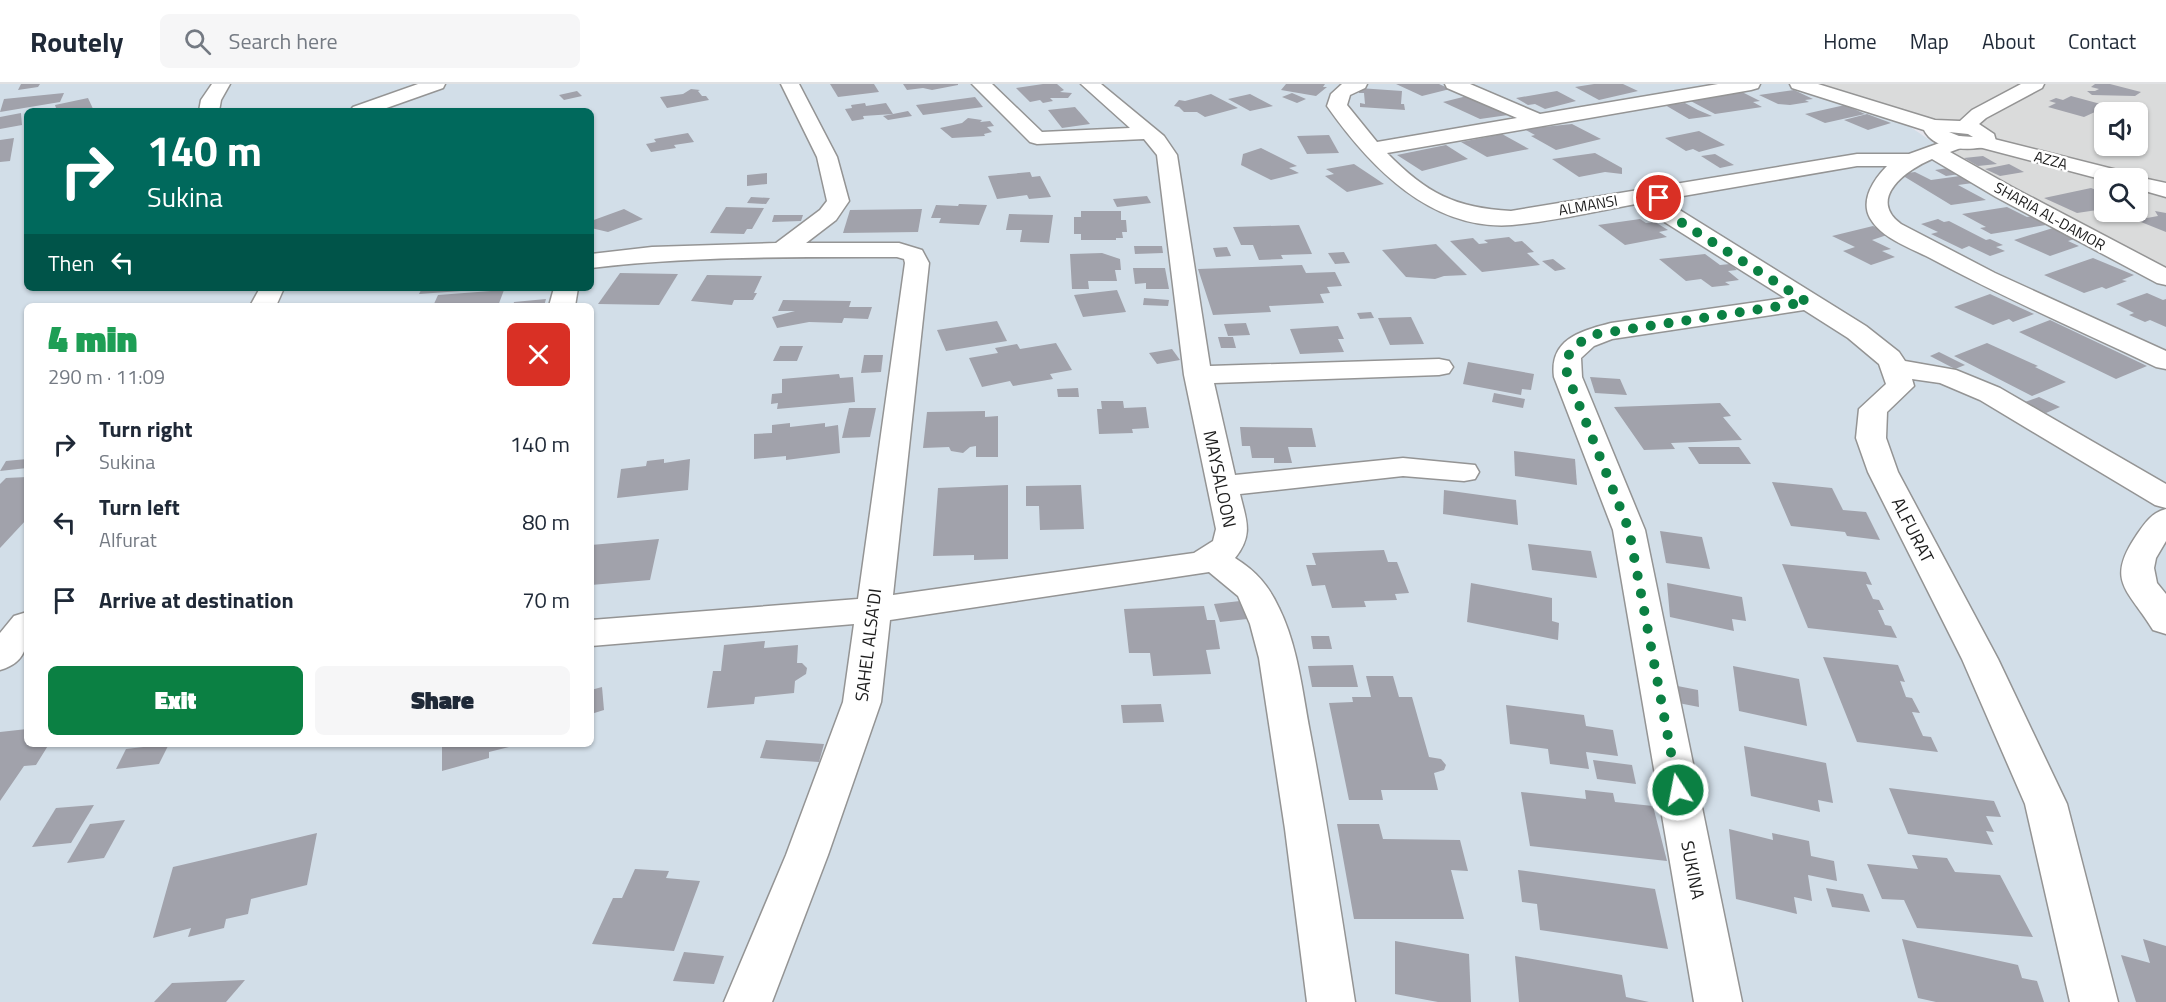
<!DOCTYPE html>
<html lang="en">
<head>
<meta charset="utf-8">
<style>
  body { margin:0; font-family:"Titillium Web",sans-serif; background:#f6f6f7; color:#1f2937; height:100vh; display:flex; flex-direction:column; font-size:22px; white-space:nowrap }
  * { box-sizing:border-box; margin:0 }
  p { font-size:20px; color:#747a83 }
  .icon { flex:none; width:33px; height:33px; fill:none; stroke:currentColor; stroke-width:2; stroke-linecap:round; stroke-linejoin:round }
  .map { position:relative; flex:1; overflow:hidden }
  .drawer { position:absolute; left:24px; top:219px; width:570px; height:444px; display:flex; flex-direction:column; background:#fff; border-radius:9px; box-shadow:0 2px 4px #0004 }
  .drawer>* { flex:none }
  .banner { position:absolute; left:24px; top:24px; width:570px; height:183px; border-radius:9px; box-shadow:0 2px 4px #0004; background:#00695c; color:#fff; overflow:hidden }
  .controls { position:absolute; left:2094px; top:18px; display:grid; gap:12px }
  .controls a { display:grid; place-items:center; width:54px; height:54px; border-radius:9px; background:#fff; box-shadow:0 2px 4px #0004; font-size:30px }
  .pin { position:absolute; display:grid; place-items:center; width:51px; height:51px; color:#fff; margin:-26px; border:3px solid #fff; border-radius:50%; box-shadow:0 2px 6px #0007 }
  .me { position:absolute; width:66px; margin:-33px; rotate:349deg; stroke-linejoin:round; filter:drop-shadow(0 0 4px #0008) }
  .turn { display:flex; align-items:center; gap:21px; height:126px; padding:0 24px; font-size:27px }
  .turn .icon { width:78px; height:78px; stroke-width:2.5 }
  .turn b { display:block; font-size:42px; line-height:51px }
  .then { display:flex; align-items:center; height:57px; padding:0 24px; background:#0003; gap:12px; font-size:22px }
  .round { display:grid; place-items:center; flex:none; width:63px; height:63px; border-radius:9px; background:#f6f6f7 }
  .overview { display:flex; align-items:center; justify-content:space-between; height:102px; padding:0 24px }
  h1 { font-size:36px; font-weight:800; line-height:45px; color:#1e9e55 }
  .cta { display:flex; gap:12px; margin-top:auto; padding:12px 24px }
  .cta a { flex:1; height:69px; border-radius:9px; background:#0b8043; color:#fff; font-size:24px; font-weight:800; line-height:69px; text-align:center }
  .cta a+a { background:#f6f6f7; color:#1f2937 }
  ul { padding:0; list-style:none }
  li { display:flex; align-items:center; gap:18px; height:78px; padding:0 24px }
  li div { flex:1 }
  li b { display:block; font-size:22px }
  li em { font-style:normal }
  header { display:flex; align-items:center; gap:36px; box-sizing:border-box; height:84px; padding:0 30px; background:#fff; border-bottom:2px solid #e0e1e3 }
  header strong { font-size:28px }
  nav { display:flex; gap:33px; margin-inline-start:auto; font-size:21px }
  .search { width:420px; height:54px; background:#f6f6f7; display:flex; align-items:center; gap:15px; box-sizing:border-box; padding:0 21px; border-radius:9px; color:#747a83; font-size:22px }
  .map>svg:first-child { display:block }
  .residential { fill:#dadbdb; fill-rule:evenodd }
  .commercial { fill:#d2dee8; fill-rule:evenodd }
  .building { fill:#a1a2ab }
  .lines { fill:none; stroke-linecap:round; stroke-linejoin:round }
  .minor-casing { stroke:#949494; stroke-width:3 }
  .tertiary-casing { stroke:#949494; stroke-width:3 }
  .minor { fill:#fff; fill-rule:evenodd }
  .tertiary { fill:#fff; fill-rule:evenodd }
  .route { stroke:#0b8043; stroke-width:10; stroke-dasharray:0 18 }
  .labels { text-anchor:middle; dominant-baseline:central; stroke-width:5; stroke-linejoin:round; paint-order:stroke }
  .far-street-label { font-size:15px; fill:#1d1d1d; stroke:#fff }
  .street-label { font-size:18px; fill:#1d1d1d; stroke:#fff }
</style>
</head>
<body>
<header>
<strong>Routely</strong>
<div class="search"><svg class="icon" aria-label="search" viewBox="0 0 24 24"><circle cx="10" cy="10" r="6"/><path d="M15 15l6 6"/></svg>Search here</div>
<nav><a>Home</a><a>Map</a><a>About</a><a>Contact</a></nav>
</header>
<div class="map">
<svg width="2166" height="918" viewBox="0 0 2166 918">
  <rect width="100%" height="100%" fill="#e5e5ed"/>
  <g class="residential">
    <path d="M1814,0H2166V104L2138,97V94H2125L1999,64L1874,19ZM2104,28H2138V62H2104Z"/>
    <path d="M1929,53L2015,70L2104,95V128H2138V104L2166,112V190L2042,128Z"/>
  </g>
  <path class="commercial" d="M0,0H1790L1900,36L2045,134L2166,196V918H0ZM27,27H591V204H27ZM27,222H591V660H27Z"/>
  <g class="building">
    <path d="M21,0H40L38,3L18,6Z"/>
    <path d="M830,0H874L879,8L838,13Z"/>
    <path d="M903,0H958V1L932,6L923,4L907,6Z"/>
    <path d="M1043,0H1057L1064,6L1060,8L1072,9L1068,14H1050L1053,17L1043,19L1040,16L1030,18L1016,4Z"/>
    <path d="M1286,0H1325L1323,3H1327L1316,12L1281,6Z"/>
    <path d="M1396,0H1439L1450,5L1422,12Z"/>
    <path d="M1594,0H1623L1638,7L1599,16L1575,3Z"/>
    <path d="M2095,0H2110L2141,8L2135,12L2092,11L2087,7H2095L2099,5L2091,3Z"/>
    <path d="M1359,4L1402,7L1401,20H1404L1405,26L1360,23V19L1365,20L1364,9H1359Z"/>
    <path d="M691,5L700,6L698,7L702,12H706L709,16L667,24L660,13L683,10Z"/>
    <path d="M1794,6L1813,15L1805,16L1809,18L1790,21L1778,20L1759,11Z"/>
    <path d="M577,7L582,12L564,16L559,11Z"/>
    <path d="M1557,7L1576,17L1545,25L1535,20L1528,21L1516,14Z"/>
    <path d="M1740,7L1760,17L1753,18L1762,23L1715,30L1687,15Z"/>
    <path d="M64,9L60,18L0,28L4,15Z"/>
    <path d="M1292,9L1306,15L1297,19L1282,13Z"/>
    <path d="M1211,10L1238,24L1205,33L1197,28H1184L1179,23L1174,22L1179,16L1185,17Z"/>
    <path d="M1250,10L1273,22L1250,27L1228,15Z"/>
    <path d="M1467,12L1508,31L1480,35L1443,18Z"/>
    <path d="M2071,12L2108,22L2084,33L2048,23L2056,19L2049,17L2056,14L2063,16Z"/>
    <path d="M975,13L983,23L923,31L916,21Z"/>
    <path d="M88,14L94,27H57L55,21Z"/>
    <path d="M865,19L866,22L886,19L893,30L863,32L864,35L852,37L845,25L852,24L851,21Z"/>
    <path d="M1685,19L1698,26L1712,32L1689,35L1665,21Z"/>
    <path d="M1845,21L1865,30L1825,39L1805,30Z"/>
    <path d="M1075,23L1090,40L1062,44L1048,26Z"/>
    <path d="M908,27L912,32L888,36L883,32Z"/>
    <path d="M21,29L22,41L0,45V33Z"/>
    <path d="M1867,30L1891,39L1868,46L1844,36Z"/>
    <path d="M968,34L982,36L980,38L990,37L994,42L987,43L992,48L984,50L985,52L952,54L940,44L962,39Z"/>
    <path d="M1572,40L1601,55L1556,66L1531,52L1535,51L1524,45Z"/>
    <path d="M1699,47L1725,61L1699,68L1693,65L1686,67L1665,54Z"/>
    <path d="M688,49L694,58L674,61L676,64L651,68L646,60L656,58L654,55Z"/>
    <path d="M1502,50L1529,65L1487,73L1461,58Z"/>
    <path d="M1329,51L1339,69L1307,70L1297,52Z"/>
    <path d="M14,54L10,77L0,78V56Z"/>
    <path d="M1446,61L1468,75L1422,87L1397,71Z"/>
    <path d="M1261,64L1297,82L1289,84L1299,89L1271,96L1241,81L1243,70Z"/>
    <path d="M1595,69L1622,84V90L1605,88L1579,93L1552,75Z"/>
    <path d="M1715,70L1734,81L1720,84L1701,72Z"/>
    <path d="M1983,72L1997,80L1978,82L1964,74Z"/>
    <path d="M1354,80L1384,100L1347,108L1325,92L1334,90L1326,85Z"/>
    <path d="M2009,80L2024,88L2000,92L1985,85Z"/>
    <path d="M1948,84L1960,90L1946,92L1935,86Z"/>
    <path d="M1030,88L1032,93L1040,92L1051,113L1029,115L1027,111L997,115L988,92Z"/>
    <path d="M1915,88L1931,96L1960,92L1973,99L1958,101L1986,116L1951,121L1900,90Z"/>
    <path d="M767,89V100L747,102V91Z"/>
    <path d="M2091,104L2104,109V125L2077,129L2044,114Z"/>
    <path d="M1147,112L1151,119L1117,123L1113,115Z"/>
    <path d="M751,113L770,114L766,120L747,119Z"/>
    <path d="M959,120L987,121L979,141L939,139L941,134H931L936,121L958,122Z"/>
    <path d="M726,123L764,124L752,145H747L744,150L710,149Z"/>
    <path d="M2007,123L2027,133L2036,132L2052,140L1991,150L1980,144L1986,143L1962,130Z"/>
    <path d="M624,125L643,135L608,148L591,144V137Z"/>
    <path d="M922,125L918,148L843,149L850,126Z"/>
    <path d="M1081,127H1121V136H1126L1127,148H1122L1123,154H1116V156H1081V150H1074V133H1081Z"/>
    <path d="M2155,127L2166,129V148L2136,136L2158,132Z"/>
    <path d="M1009,130L1053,131L1049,159L1020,158L1022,146H1006Z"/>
    <path d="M774,131H803L801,137L772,138Z"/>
    <path d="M1640,135L1646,139L1655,138L1668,146L1659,148L1667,153L1625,161L1598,141Z"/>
    <path d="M1938,135L1944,138L1949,137L1986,156L1990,155L2003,161L1996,163L2005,167L1990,172L1969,162L1962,165L1931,150L1938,148L1921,140Z"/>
    <path d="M1299,141L1312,170L1281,171L1283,175L1259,176L1253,161H1241L1233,143Z"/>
    <path d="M1873,142L1890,150L1872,156L1891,165L1882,167L1895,173L1871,181L1843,167L1855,163L1832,152Z"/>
    <path d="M2053,144L2078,154L2068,157L2079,162L2050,172L2014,156Z"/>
    <path d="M1509,153L1515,158L1522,157L1534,168L1527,169L1540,181L1482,188L1450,157L1473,154L1479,160L1488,159L1484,156Z"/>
    <path d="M1436,160L1467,191L1444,192L1435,195L1406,193L1382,166Z"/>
    <path d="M1134,162H1162L1163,169L1135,170Z"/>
    <path d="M1227,163L1231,172L1216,173L1213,164Z"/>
    <path d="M1344,168L1350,179L1335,180L1328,169Z"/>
    <path d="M1102,169L1120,175L1121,186H1115L1117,197H1088L1089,205H1072L1070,170Z"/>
    <path d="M1705,170L1720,181L1730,180L1737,186L1728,187L1739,196L1725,198L1730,201L1712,203L1701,195L1686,197L1659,175Z"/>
    <path d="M2093,174L2134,191L2122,196L2127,197L2106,205L2102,203L2084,209L2044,191Z"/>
    <path d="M1553,175L1566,185L1555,187L1542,177Z"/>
    <path d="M1302,181L1306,189L1335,188L1342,202L1327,203L1330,209L1320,210L1324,219L1269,222L1271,228L1213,231L1198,185Z"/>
    <path d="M1133,184H1165L1169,205H1146V199L1135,200Z"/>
    <path d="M620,189L678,190L659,221L598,220Z"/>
    <path d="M707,191L762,192L754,209H757L753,216H734L732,221L691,217Z"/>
    <path d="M422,204H462L461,207L419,210Z"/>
    <path d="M504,206L498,222H433L438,211Z"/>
    <path d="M1117,206L1126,228L1083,233L1074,211Z"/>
    <path d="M2147,209L2163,216L2166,215V243L2150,236L2145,238L2129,231L2134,229L2116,220Z"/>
    <path d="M1990,210L2034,230L2013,238L2009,235L1993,241L1954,223Z"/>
    <path d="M1144,214L1169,216L1168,222L1143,221Z"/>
    <path d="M546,215L544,222H513L514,218Z"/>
    <path d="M783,216L851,217L849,223H872L868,235L844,234L842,239L809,238L777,244L772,233L795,227H778Z"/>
    <path d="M1371,228L1374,234L1360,235L1357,229Z"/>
    <path d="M1411,233L1424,260L1390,261L1378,234Z"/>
    <path d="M2050,236L2147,282L2116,295L2019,248Z"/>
    <path d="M997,237L1007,257L946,267L937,246Z"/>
    <path d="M1246,239L1250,251L1228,252L1224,240Z"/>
    <path d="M1338,242L1344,255H1338L1344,268L1300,270L1290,245Z"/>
    <path d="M1218,253H1233L1236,264H1221Z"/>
    <path d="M1056,259L1072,286L1050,290L1053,295L1013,302L1010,297L982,303L969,274L998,269L995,264L1017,260L1020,265Z"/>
    <path d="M1987,259L2038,282L2035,283L2066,298L2032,312L1954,272Z"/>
    <path d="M780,262H803L797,277H773Z"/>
    <path d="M1172,265L1180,276L1157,280L1149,269Z"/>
    <path d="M1939,268L1965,281L1955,285L1930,272Z"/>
    <path d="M864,271H883L881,288L861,289Z"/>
    <path d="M1468,278L1534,290L1531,306L1522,305L1521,311L1463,300Z"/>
    <path d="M839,290L840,294L853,293L855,318L777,325L778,319L771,320L772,310L782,309V295Z"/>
    <path d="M1590,293L1620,295L1627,311L1595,309Z"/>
    <path d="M1078,304L1079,313H1058L1057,305Z"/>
    <path d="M1494,309L1525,315L1523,324L1492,318Z"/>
    <path d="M2039,313L2060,323L2046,329L2025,318Z"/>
    <path d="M1101,317H1123L1124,324L1146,323L1149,344L1132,345L1133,349L1099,350L1097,325H1102Z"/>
    <path d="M1720,319L1731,332L1723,333L1742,356L1671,359L1675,365L1644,366L1614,323Z"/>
    <path d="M849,324H876L870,353L842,354Z"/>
    <path d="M985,327V333L998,332V373H976V362L970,363L963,369L951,367L949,363L923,364L927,328Z"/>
    <path d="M790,339V343L825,339V343L838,341L840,369L786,376V372L754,375V350L772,349V341Z"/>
    <path d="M1240,343L1312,344L1316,363H1288L1292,379H1274V374H1252L1250,362H1242Z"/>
    <path d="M1688,363H1739L1751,380H1699Z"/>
    <path d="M1514,367L1575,375L1577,401L1515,392Z"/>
    <path d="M27,375V384L0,387L6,377Z"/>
    <path d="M664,375V379L690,375L688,406L617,414L621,385L646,382L647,377Z"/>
    <path d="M27,393V435L0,464V400L6,394Z"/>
    <path d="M1772,398L1832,404L1843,426L1866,428L1880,456L1847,452L1845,448L1791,442Z"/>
    <path d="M1008,401V475L974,476V471L933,472L938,404Z"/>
    <path d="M1081,401L1084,445L1040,446L1039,422H1026V402Z"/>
    <path d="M1444,406L1516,416L1518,441L1443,430Z"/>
    <path d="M1660,447L1702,453L1710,485L1666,479Z"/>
    <path d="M659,455L650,496L591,501V461Z"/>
    <path d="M1528,460L1591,467L1597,494L1532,486Z"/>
    <path d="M1384,466L1388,478H1397L1409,509L1395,510L1397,516L1364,517L1366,523L1332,524L1325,501L1312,502L1306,481H1316L1312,469Z"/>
    <path d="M1782,480L1866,488L1872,501L1866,500L1873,515L1879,516L1884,526H1878L1885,541L1891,542L1897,554L1808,544Z"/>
    <path d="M1471,499L1552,514V537L1559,539L1558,556L1467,538Z"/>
    <path d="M1667,499L1742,513L1746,537L1732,535L1734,547L1670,533Z"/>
    <path d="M1240,517L1247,535L1220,538L1214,520Z"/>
    <path d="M1204,522L1207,536H1215L1220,565L1206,566L1211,590L1153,592L1150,569H1129L1124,525Z"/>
    <path d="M1311,552H1329L1332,565H1313Z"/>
    <path d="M765,557L764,564L798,561L797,579H802L807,584L806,590L795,597L794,609L755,613L754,620L707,624L713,587H721L724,561Z"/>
    <path d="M1823,573L1898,581L1905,598L1900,597L1906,613L1912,614L1920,629L1912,628L1923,652L1931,653L1938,668L1857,658Z"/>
    <path d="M1353,581L1358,603H1312L1308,582Z"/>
    <path d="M1733,582L1799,595L1807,642L1739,627Z"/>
    <path d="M1366,592H1393L1399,613H1412L1429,673L1441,675L1446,681L1444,686L1434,689L1438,706H1381L1383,716H1349L1329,619L1353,618L1352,613H1371Z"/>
    <path d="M1662,599L1698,606L1699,623L1663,616Z"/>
    <path d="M602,603L604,626L591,630V606Z"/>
    <path d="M1161,620L1164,638L1123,639L1121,621Z"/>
    <path d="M1506,621L1584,631L1586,642L1613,646L1618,672L1586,668L1589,685L1550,680L1548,665L1510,660Z"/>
    <path d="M27,645V660H49L36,681L24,682L0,717V648Z"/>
    <path d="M766,656L824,660L819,678L760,674Z"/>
    <path d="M169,660L159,680L116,685L126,665Z"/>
    <path d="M442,660H517V661L489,668V674L442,687Z"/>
    <path d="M1744,662L1826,679L1833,719L1818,716L1820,728L1751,712Z"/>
    <path d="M1593,676L1632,681L1636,700L1597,695Z"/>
    <path d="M1889,704L1994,717L2001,733L1986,732L1994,748L1986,747L1993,761L1908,750Z"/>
    <path d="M1585,706L1613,709L1615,718L1653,722L1667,777L1530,762L1521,708L1586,715Z"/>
    <path d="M94,721L71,759L32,763L56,724Z"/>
    <path d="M125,736L104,774L67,779L90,740Z"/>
    <path d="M1337,740H1379L1383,755L1460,756L1468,787L1451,786L1464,835H1354Z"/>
    <path d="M1729,745L1773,756L1772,749L1809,757L1811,772L1834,777L1837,797L1808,791L1812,817L1794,813L1797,830L1736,815Z"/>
    <path d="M317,749L307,801L251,815L248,830L226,835L224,844L188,853L191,844L153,854L173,783Z"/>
    <path d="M1912,771L1947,774L1955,788L2000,791L2033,853L1917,844L1904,816L1882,815L1867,780L1918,785Z"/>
    <path d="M635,785L669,787L666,794L700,797L674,867L592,860L613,814H622Z"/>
    <path d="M1518,786L1655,805L1668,865L1540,846L1537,820L1522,818Z"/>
    <path d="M1826,804L1863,810L1870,828L1832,823Z"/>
    <path d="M1902,855L2018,881L2022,894L2037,897L2044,918H1936L1918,914Z"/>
    <path d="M2143,855L2166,862V918H2136L2121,871L2150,879Z"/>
    <path d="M1395,857L1469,870L1471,918H1438L1395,910Z"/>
    <path d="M684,868L724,872L714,900L673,897Z"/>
    <path d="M1515,872L1622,891L1626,913L1649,918H1519Z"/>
    <path d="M245,896L226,918H154L172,899Z"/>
  </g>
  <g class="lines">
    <defs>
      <g id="minor">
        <path d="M212,0H230L221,16L219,27H199L201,16Z"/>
        <path d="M418,0H445L443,4L378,27H350L353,23Z"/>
        <path d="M781,0H799L837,73L849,117L836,136L806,159H899L922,166L929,179L893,511L1194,469L1213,457L1216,445L1184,291L1157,71L1144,55L1037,60L1030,58L972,0H992L1042,48L1130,44L1081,0H1101L1164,52L1177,71L1210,282L1439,275L1449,277L1453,283L1449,289L1439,291L1214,299L1235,391L1403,374L1475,381L1479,388L1475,395L1464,397L1403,392L1240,410C1246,436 1254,450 1235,474C1256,487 1269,502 1279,524C1298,563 1302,606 1310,648C1327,737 1341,828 1355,918H1307L1285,745L1259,574L1250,540L1238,512L1209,488L890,536L881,618L828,771L772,918H724L786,771L843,618L854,540L591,562V536L858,515L905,179L904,175L897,173C795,173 693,172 591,184V170L652,163L776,159L820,126L827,117L817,73Z"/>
        <path d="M1342,0H1367L1365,4L1350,11L1347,21L1377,58L1517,34L1447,4L1445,0H1470L1540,30L1718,0H1760L1758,4L1751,6L1387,69C1426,109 1455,124 1511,127L1857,70H1909L1959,52L1966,54L1969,58L1966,62L1950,68L2012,103L2166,184V201L2157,199L1996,113L1932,75C1908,85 1866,114 1901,140L1995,189L2166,267V285L2156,283C2081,247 2004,214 1930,174C1911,164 1882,155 1870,134C1860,116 1874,95 1887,82H1857L1683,112L1671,116L1670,120L1866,242L1899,268L1905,277L1956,286L2000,304L2166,400V424L2155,421L1980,316L1940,299L1912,295L1914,302L1887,328L1886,354L1898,388L1998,575L2067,720L2118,918H2070L2025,720L1962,575L1868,388L1856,354L1859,325L1886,300L1879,280L1848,254L1804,226L1612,255L1594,262L1581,274L1582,293L1645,446L1742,918H1694L1613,446L1554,293C1549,255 1581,247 1611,239L1785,214L1655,132L1648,118C1604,125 1558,137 1512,141C1431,147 1370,83 1327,22L1331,10Z"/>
        <path d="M1982,52L2129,89L2132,94L2138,93L2166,99V113L2138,105V94L2104,96L1975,62L1972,58L1975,54Z"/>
        <path d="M260,204H284L276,222H250Z"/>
        <path d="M554,204H578L575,222H549Z"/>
        <path d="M2166,425V457L2156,474L2154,484L2157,499L2166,510V550L2153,546C2129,506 2105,498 2136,452C2145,439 2151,429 2166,425Z"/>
        <path d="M27,528C27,556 31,577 0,586V549L14,532Z"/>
      </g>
      <path id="tertiary" d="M1790,0H1818L1935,36L1960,37L1972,26L2021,0H2044L2042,4L1986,34L1979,40L1994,50L1996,57L1993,61C1973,67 1935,68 1924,46L1792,4ZM1949,48L1968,50L1973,53L1959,52Z"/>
    </defs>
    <use href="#minor" class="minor-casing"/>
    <use href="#tertiary" class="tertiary-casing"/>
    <use href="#minor" class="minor"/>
    <use href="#tertiary" class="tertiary"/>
  </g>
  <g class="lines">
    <path class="route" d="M1659,114V120L1668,130L1807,218L1597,250C1577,258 1561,269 1568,293L1629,446L1678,706"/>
  </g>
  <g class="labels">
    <g class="far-street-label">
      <text transform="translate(2051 76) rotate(15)">AZZA</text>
      <text transform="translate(1588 121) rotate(-10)">ALMANSI</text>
      <text transform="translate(2050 132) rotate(29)">SHARIA AL-DAMOR</text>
    </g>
    <g class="street-label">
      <text transform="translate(1220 395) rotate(78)">MAYSALOON</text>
      <text transform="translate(1913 446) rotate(63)">ALFURAT</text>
      <text transform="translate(868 561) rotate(-83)">SAHEL ALSA'DI</text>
      <text transform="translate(1693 786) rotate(79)">SUKINA</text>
    </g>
  </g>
</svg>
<div class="controls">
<a><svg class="icon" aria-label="sound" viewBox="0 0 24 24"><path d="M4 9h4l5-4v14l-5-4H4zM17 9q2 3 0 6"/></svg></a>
<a><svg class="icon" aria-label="search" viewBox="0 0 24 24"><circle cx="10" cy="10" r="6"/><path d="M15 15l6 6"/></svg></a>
</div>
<div class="pin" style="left:1659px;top:114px;background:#d93025"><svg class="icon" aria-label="arrive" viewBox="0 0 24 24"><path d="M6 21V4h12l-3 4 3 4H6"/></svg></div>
<svg class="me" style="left:1678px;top:706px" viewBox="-20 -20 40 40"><circle r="17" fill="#0b8043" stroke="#fff" stroke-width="3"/><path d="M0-11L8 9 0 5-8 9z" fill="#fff"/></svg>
<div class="banner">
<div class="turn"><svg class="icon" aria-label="right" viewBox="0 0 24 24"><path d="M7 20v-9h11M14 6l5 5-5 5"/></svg><div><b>140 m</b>Sukina</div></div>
<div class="then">Then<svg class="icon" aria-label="left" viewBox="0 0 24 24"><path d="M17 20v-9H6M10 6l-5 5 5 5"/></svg></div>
</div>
<section class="drawer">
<div class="overview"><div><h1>4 min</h1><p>290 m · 11:09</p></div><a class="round" style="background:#d93025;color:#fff"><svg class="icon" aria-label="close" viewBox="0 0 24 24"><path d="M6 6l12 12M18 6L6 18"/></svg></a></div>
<ul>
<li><svg class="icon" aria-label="right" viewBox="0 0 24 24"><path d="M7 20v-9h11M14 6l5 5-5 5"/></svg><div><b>Turn right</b><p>Sukina</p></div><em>140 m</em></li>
<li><svg class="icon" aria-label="left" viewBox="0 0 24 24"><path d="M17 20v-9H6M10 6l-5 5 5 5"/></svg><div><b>Turn left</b><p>Alfurat</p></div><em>80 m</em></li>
<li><svg class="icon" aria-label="arrive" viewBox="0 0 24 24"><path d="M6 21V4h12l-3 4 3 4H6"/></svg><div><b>Arrive at destination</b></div><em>70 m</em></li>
</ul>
<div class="cta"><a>Exit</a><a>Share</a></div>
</section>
</div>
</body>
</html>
